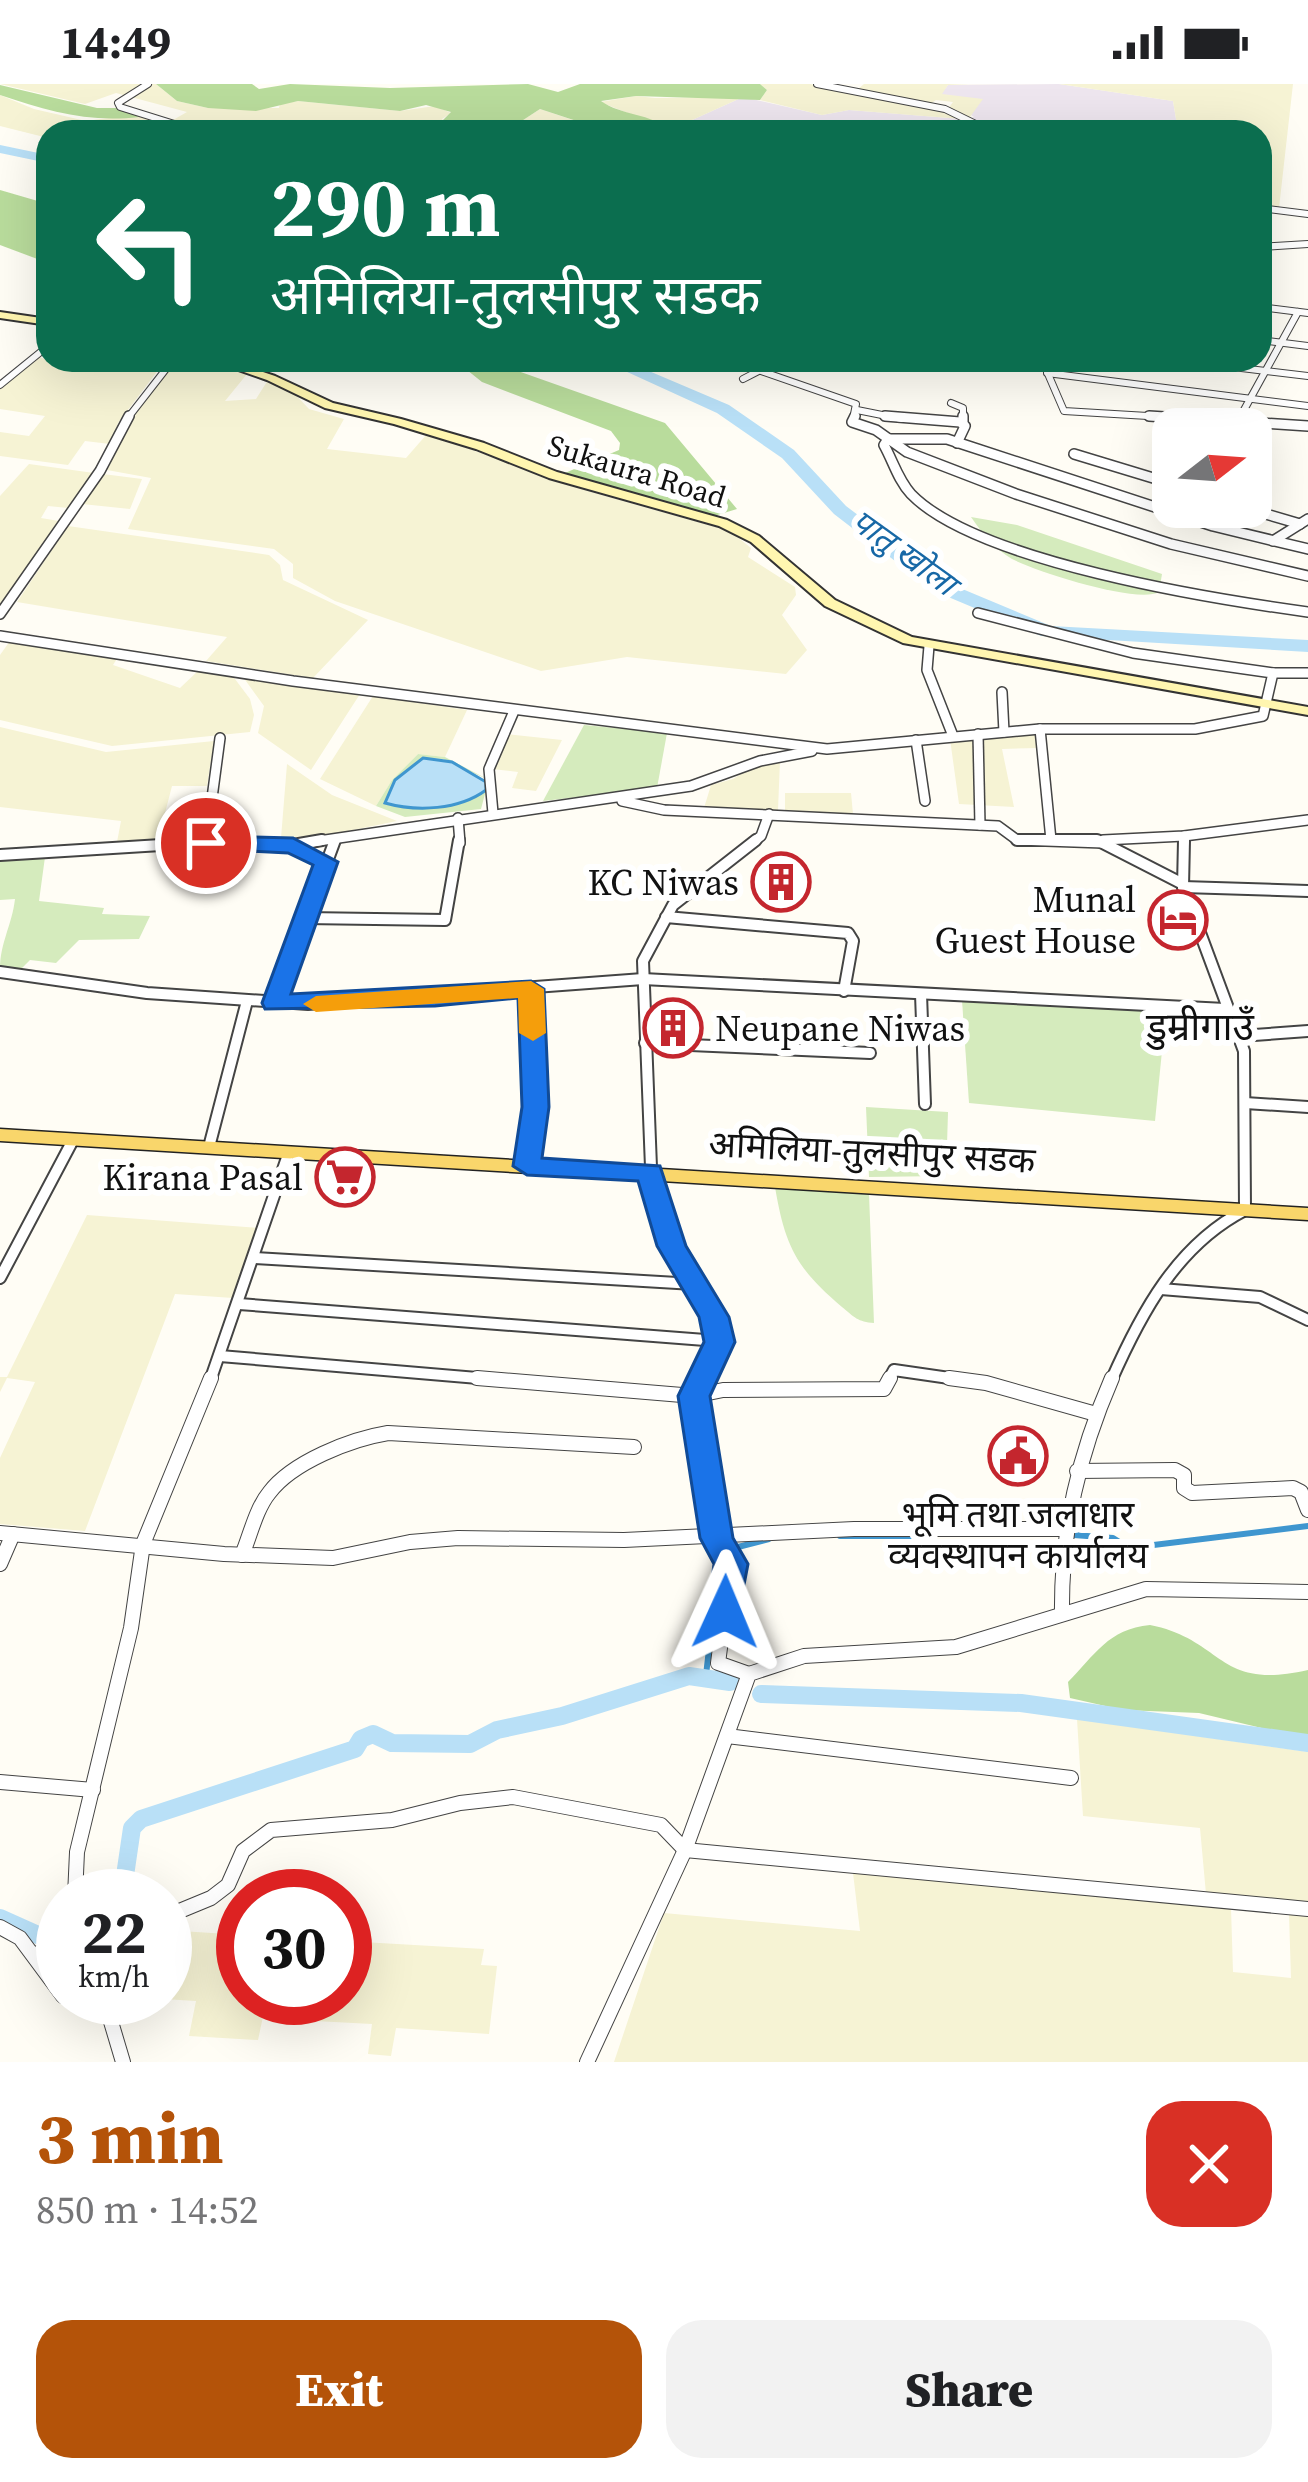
<!DOCTYPE html>
<html lang="en">
<head>
<meta charset="utf-8">
<style>
  body { margin:0; font-family:"Source Serif 4","Noto Sans Devanagari",serif; background:#f2f2f2; color:#202124; height:100vh; display:flex; flex-direction:column; font-size:45px; white-space:nowrap }
  * { box-sizing:border-box; margin:0 }
  p { font-size:39px; color:#757577 }
  .icon { flex:none; width:66px; height:66px; fill:none; stroke:currentColor; stroke-width:2; stroke-linecap:round; stroke-linejoin:round }
  .map { position:relative; height:1978px; overflow:hidden }
  .drawer { display:flex; flex-direction:column; background:#fff; flex:1 }
  .drawer>* { flex:none }
  .hud { position:absolute; left:36px; top:36px; width:1236px; height:252px; border-radius:36px; box-shadow:0 12px 48px #0002; background:#0b6e4f; color:#fff; overflow:hidden }
  .needle { width:78px; rotate:73deg }
  .tools { position:absolute; left:1152px; top:324px; display:grid; gap:24px }
  .tools a { display:grid; place-items:center; width:120px; height:120px; border-radius:24px; background:#fff; box-shadow:0 12px 48px #0002; font-size:60px }
  .speed { position:absolute; left:36px; top:1785px; display:flex; gap:24px; font-size:60px; font-weight:700; text-align:center }
  .speed>* { display:grid; place-content:center; width:156px; height:156px; border-radius:50%; background:#fff; box-shadow:0 12px 48px #0002; line-height:1 }
  .speed small { font-size:30px; font-weight:400 }
  .speed .limit { border:18px solid #d22; background:#fff; color:#111 }
  .pin { position:absolute; display:grid; place-items:center; width:102px; height:102px; color:#fff; margin:-51px; border:6px solid #fff; border-radius:50%; box-shadow:0 3px 12px #0007 }
  .me { position:absolute; width:132px; margin:-66px; rotate:1deg; stroke-linejoin:round; filter:drop-shadow(0 0 9px #0008) }
  .turn { display:flex; align-items:center; gap:42px; height:252px; padding:0 36px; font-size:54px }
  .turn .icon { width:156px; height:156px; stroke-width:2.5 }
  .turn b { display:block; font-size:84px; line-height:102px }
  .round { display:grid; place-items:center; flex:none; width:126px; height:126px; border-radius:36px; background:#f2f2f2 }
  .headline { display:flex; align-items:center; justify-content:space-between; height:204px; padding:0 36px }
  h1 { font-size:72px; font-weight:800; line-height:90px; color:#b45309 }
  .cta { display:flex; gap:24px; margin-top:auto; padding:24px 36px }
  .cta a { flex:1; height:138px; border-radius:36px; background:#b45309; color:#fff; font-size:48px; font-weight:800; line-height:138px; text-align:center }
  .cta a+a { background:#f2f2f2; color:#202124 }
  .status { display:flex; justify-content:space-between; align-items:center; height:84px; padding:0 60px; background:#fff; direction:ltr }
  .status svg { height:33px; fill:currentColor }
  .map>svg:first-child { display:block }
  .industrial { fill:#eee6ef }
  .farmland { fill:#f6f3d4 }
  .green { fill:#d5ebbd }
  .forest { fill:#b9dc9c }
  .water { fill:#b9e0f7; stroke:#3f96cf; stroke-width:3 }
  .lines { fill:none; stroke-linecap:round; stroke-linejoin:round }
  .stream { stroke:#3f96cf; stroke-width:6 }
  .canal { stroke:#b9e0f7; stroke-width:18 }
  .river { fill:#b9e0f7; fill-rule:evenodd }
  .street-far3-casing { stroke:#444; stroke-width:8 }
  .street-far2-casing { stroke:#444; stroke-width:12 }
  .street-far1-casing { stroke:#444; stroke-width:14 }
  .street-casing { stroke:#444; stroke-width:16 }
  .secondary-casing { stroke:#333; stroke-width:4 }
  .primary-casing { stroke:#222; stroke-width:3 }
  .street-far3 { stroke:#fff; stroke-width:6 }
  .street-far2 { stroke:#fff; stroke-width:9 }
  .street-far1 { stroke:#fff; stroke-width:10 }
  .street { stroke:#fff; stroke-width:14 }
  .secondary { fill:#fff6b0; fill-rule:evenodd }
  .primary { fill:#f9d66b; fill-rule:evenodd }
  .route { fill:#1a73e8; stroke:#114b97; stroke-width:3 }
  .slow { fill:#f59e0b }
  .labels { text-anchor:middle; dominant-baseline:central; stroke-width:12; stroke-linejoin:round; paint-order:stroke }
  .far-street-label { font-size:30px; fill:#111; stroke:#fff }
  .far-water-label { font-size:33px; font-style:italic; fill:#1768a6; stroke:#fff }
  .poi-label { font-size:36px; fill:#111; stroke:#fff; text-anchor:end }
  .street-label { font-size:36px; fill:#111; stroke:#fff }
  .neighbourhood-label { font-size:39px; fill:#111; stroke:#fff }
</style>
</head>
<body>
<div class="status"><b>14:49</b><svg viewBox="0 0 49 12"><path d="M0 12V9h3v3zM5 12V6h3v6zM10 12V3h3v9zM15 12V0h3v12zM26 1h20v11H26zM47 4h2v5h-2z"/></svg></div>
<div class="map">
<svg width="1308" height="1978" viewBox="0 0 1308 1978">
  <rect width="100%" height="100%" fill="#fffdf5"/>
  <path class="industrial" d="M1059,0L1173,17L1178,47L1185,48L670,46L743,13L822,31L849,26L962,35L974,33L941,10L948,1Z"/>
  <g class="farmland">
    <path d="M0,0H156L177,17L208,24H279L280,20L298,17L400,27L435,22L451,29L442,35L451,48H268L210,41L201,46L173,36L187,28L116,9L85,20Z"/>
    <path d="M760,0H810L942,26L962,35L849,26L822,31L760,16L767,6Z"/>
    <path d="M864,0H969L948,1L942,10L983,15L970,33L948,25L953,18L936,16L930,20L857,6Z"/>
    <path d="M1059,0H1293L1279,124L1260,122V48L1178,47L1173,17Z"/>
    <path d="M0,11L34,25L86,37L138,30L190,48H48V54L0,42Z"/>
    <path d="M636,12L655,14L743,13L670,46L600,18Z"/>
    <path d="M540,25L597,44L619,48H515L514,42Z"/>
    <path d="M39,273L48,276L159,285L118,339L110,360L85,357L68,381L0,372V348L29,352L45,332L0,325V304Z"/>
    <path d="M212,279L247,290L225,317L256,315L268,296L293,308L309,325L344,335L327,365L406,374L427,350L591,408L730,447L751,464L748,473L795,503L796,511L782,531L807,566L786,590L627,573L541,587L335,517L293,494V480L274,465L128,445L151,394L107,386L138,325L171,283L204,288Z"/>
    <path d="M29,380L94,389L68,424L48,422L41,434L59,437L0,523V412Z"/>
    <path d="M103,390L142,395L130,425L82,420Z"/>
    <path d="M68,442L269,471L280,481L283,496L368,536L313,594L206,577L227,553L17,518Z"/>
    <path d="M10,557L118,573L113,581L180,604L199,586L232,591L250,615L254,631L250,648L112,662L0,636V571Z"/>
    <path d="M243,593L360,610L311,686L258,649L264,622Z"/>
    <path d="M373,612L467,626L445,673L418,670L392,696L376,722L320,695Z"/>
    <path d="M0,643L106,668L214,657L207,702H172L158,756L117,758L121,737L0,723Z"/>
    <path d="M505,650L562,656L536,707L512,704L518,688L492,685Z"/>
    <path d="M1036,651L1037,664L1002,665L1014,723L959,720L950,655Z"/>
    <path d="M780,677L778,726L704,724L711,701L733,695L759,679Z"/>
    <path d="M287,680L332,711L397,737L329,751L281,754Z"/>
    <path d="M785,709H851L853,730L785,727Z"/>
    <path d="M87,1131L258,1144L233,1214L175,1210L85,1447L0,1440V1374L35,1298L7,1294L0,1308V1293H7Z"/>
    <path d="M1077,1635L1308,1668V1819L1206,1810L1200,1744L1083,1732Z"/>
    <path d="M853,1789L1231,1824L1233,1888L1291,1894L1289,1830L1308,1832V1978H614L664,1829L860,1847Z"/>
    <path d="M165,1846L243,1851V1914H267L258,1956L189,1952L196,1917L147,1914H165Z"/>
    <path d="M345,1857L484,1865L481,1881L497,1882L489,1950L396,1944L391,1972L368,1970L372,1940L296,1936L300,1914H345Z"/>
  </g>
  <g class="green">
    <path d="M971,433L1017,441L1162,490L1159,508C1137,520 1037,488 1012,475C995,465 982,449 971,433Z"/>
    <path d="M584,641L667,649L657,704L543,717Z"/>
    <path d="M418,670L445,673L489,696L443,675L423,674L395,696L386,714L393,722L440,723L486,706L481,725L405,733L376,722L392,696Z"/>
    <path d="M45,773L39,817L104,824L102,830L150,832L139,855L79,856L56,879L30,876L18,888L0,885C0,859 12,841 15,815L0,816V776Z"/>
    <path d="M962,916L1166,927L1155,1037L969,1019Z"/>
    <path d="M866,1023L948,1028L946,1092L869,1093Z"/>
    <path d="M775,1103L869,1110L874,1239C858,1238 854,1233 842,1223C796,1184 785,1162 775,1103Z"/>
  </g>
  <g class="forest">
    <path d="M156,0H252L259,5L290,0L390,4L528,0L558,8L580,0H760L767,6L760,16L636,12L601,17C621,32 650,28 672,48L601,45L540,25L514,42L515,48H451L442,37L451,28L426,21L400,27L298,17L256,27L208,24L177,17Z"/>
    <path d="M0,1L97,24H118L139,33C88,39 48,27 0,11Z"/>
    <path d="M0,106L48,120V179L0,161Z"/>
    <path d="M474,277L495,279L665,339L737,425L714,432L565,389L619,366L620,359L611,347L482,298L467,286Z"/>
    <path d="M1150,1541C1225,1556 1216,1607 1308,1586V1655L1199,1629L1123,1626L1070,1614L1068,1598C1095,1571 1108,1545 1150,1541Z"/>
  </g>
  <path class="water" d="M423,674L452,678L486,698V706C459,726 417,728 385,719L395,696Z"/>
  <g class="lines">
    <g class="stream">
      <path d="M1074,1451L1113,1454L1129,1464L1308,1442"/>
      <path d="M840,1452H931"/>
      <path d="M734,1464L769,1455"/>
      <path d="M713,1523L719,1481L714,1472"/>
      <path d="M706,1591L713,1531"/>
    </g>
    <g class="canal">
      <path d="M761,1610L1021,1619L1308,1659"/>
      <path d="M122,1812L132,1744L141,1735L355,1665L361,1655L373,1650L392,1659L470,1660L497,1646L562,1632L689,1592L730,1598"/>
      <path d="M0,1834L49,1856"/>
    </g>
    <g class="river">
      <path d="M0,61L48,71V79L0,69Z"/>
      <path d="M601,276H623L729,321L794,366L846,422L948,499L1051,542L1308,556V568L1041,552L934,507L834,430L782,374L717,329Z"/>
    </g>
    <defs>
      <g id="street-far3">
        <path d="M148,0L118,19L120,23L200,48"/>
        <path d="M817,0L945,25L992,48"/>
        <path d="M1260,124L1308,130"/>
        <path d="M1260,163L1308,160"/>
        <path d="M1260,223L1308,229"/>
        <path d="M1260,256L1308,262"/>
        <path d="M1042,276L1064,327L1198,335"/>
        <path d="M1175,276L1308,292"/>
        <path d="M761,287L856,320L853,335"/>
        <path d="M1047,289L1308,322"/>
        <path d="M743,295L780,276"/>
        <path d="M0,301L48,262"/>
        <path d="M951,319L963,324V335"/>
        <path d="M857,326L902,335"/>
        <path d="M127,335L173,276"/>
        <path d="M1239,335L1298,228"/>
      </g>
      <g id="street-far2">
        <path d="M855,332L852,338L876,346L907,368L1016,410L1171,460L1308,492"/>
        <path d="M885,332L960,338L965,342L957,359"/>
        <path d="M963,332V339"/>
        <path d="M1149,332L1308,342"/>
        <path d="M1237,339L1241,332"/>
        <path d="M1074,370L1173,400"/>
        <path d="M1242,423L1300,440"/>
        <path d="M1273,457L1308,435"/>
        <path d="M1308,465L1213,442L947,355H888L884,361C893,377 898,396 911,410C977,478 1213,515 1308,528"/>
        <path d="M0,530L100,387L129,332"/>
        <path d="M0,552L293,597L827,665L1040,645H1195L1263,632L1273,589L1133,569L978,529"/>
        <path d="M929,562L927,586L953,652"/>
        <path d="M1273,589H1308"/>
        <path d="M1002,608L1004,648"/>
        <path d="M1040,645L1051,756"/>
        <path d="M978,650L980,741"/>
        <path d="M916,656L925,717"/>
        <path d="M622,717L664,726L998,742L1017,756L1103,759"/>
        <path d="M493,729L489,685L514,627"/>
        <path d="M458,734L460,759"/>
        <path d="M1103,756L1184,752L1308,736"/>
        <path d="M206,759L220,654"/>
        <path d="M305,759L691,702L760,677L812,667"/>
        <path d="M752,759L761,752L769,730"/>
        <path d="M1184,759V752"/>
      </g>
      <g id="street-far1">
        <path d="M1017,756H1097L1183,800"/>
        <path d="M293,761L326,779"/>
        <path d="M0,771L177,760L293,761L322,756"/>
        <path d="M1183,803L1308,807"/>
        <path d="M666,833L848,849L853,857L844,907"/>
        <path d="M305,834L445,836L459,756"/>
        <path d="M0,888L147,909L308,920L643,895L1225,925"/>
        <path d="M921,910L925,1020"/>
        <path d="M275,919L335,756"/>
        <path d="M1240,952L1308,947"/>
        <path d="M645,959L870,969"/>
        <path d="M1245,1019L1308,1023"/>
        <path d="M209,1063L247,917"/>
        <path d="M527,1082L535,1023L531,905"/>
        <path d="M255,1174L694,1200"/>
        <path d="M0,1194L73,1056"/>
        <path d="M1161,1205L1260,1213L1308,1236"/>
        <path d="M239,1220L718,1257"/>
        <path d="M220,1272L513,1297"/>
        <path d="M210,1297L289,1068"/>
        <path d="M701,1297L720,1258L714,1233L671,1162L652,1109L643,877L673,821L756,756"/>
        <path d="M888,1297L894,1286L970,1297"/>
        <path d="M1111,1297C1141,1229 1177,1161 1245,1126L1244,967L1183,803L1184,756"/>
      </g>
      <g id="street">
        <path d="M477,1294L694,1312L723,1306L884,1305L890,1294"/>
        <path d="M703,1294L694,1312L716,1454L731,1480L718,1579L749,1590"/>
        <path d="M949,1294L986,1299L1096,1330"/>
        <path d="M1077,1387L1175,1386L1184,1391V1404L1192,1409L1293,1404L1301,1408L1308,1426"/>
        <path d="M0,1449L224,1470L333,1474L410,1458L458,1454L624,1456L854,1445H1067"/>
        <path d="M242,1471C250,1452 256,1425 269,1409C292,1378 351,1355 388,1349L634,1363"/>
        <path d="M0,1480L13,1450"/>
        <path d="M1062,1529C1061,1445 1079,1370 1112,1294"/>
        <path d="M727,1652L1071,1694"/>
        <path d="M0,1698L93,1706"/>
        <path d="M75,1812L77,1768L131,1544L143,1460L211,1294"/>
        <path d="M165,1833L211,1814L228,1801L243,1767L271,1746L392,1736L460,1719L513,1713L661,1741L685,1766L1308,1825"/>
        <path d="M0,1843L20,1854L63,1912"/>
        <path d="M34,1870L63,1864"/>
        <path d="M67,1914L106,1921L123,1978"/>
        <path d="M587,1978L685,1766L749,1590L804,1572L956,1563L1146,1505L1308,1508"/>
      </g>
      <g id="secondary">
        <path d="M0,228L48,235V241L0,234Z"/>
        <path d="M210,276H227L275,292L333,319L401,335L484,359L557,388L727,436L759,452L835,516L912,553L1308,623V631L903,559L825,522L751,458L719,442L549,394L476,365L394,340L325,324L267,296Z"/>
      </g>
      <path id="primary" d="M0,1045L1308,1124V1136L0,1057Z"/>
    </defs>
    <use href="#street-far3" class="street-far3-casing"/>
    <use href="#street-far2" class="street-far2-casing"/>
    <use href="#street-far1" class="street-far1-casing"/>
    <use href="#street" class="street-casing"/>
    <use href="#secondary" class="secondary-casing"/>
    <use href="#primary" class="primary-casing"/>
    <use href="#street-far3" class="street-far3"/>
    <use href="#street-far2" class="street-far2"/>
    <use href="#street-far1" class="street-far1"/>
    <use href="#street" class="street"/>
    <use href="#secondary" class="secondary"/>
    <use href="#primary" class="primary"/>
  </g>
  <path class="route" d="M206,752L293,754L338,778L291,910L531,897L544,905L549,1023L542,1074L660,1082L686,1162L729,1233L735,1258L710,1312L733,1454L748,1480L737,1537L725,1541L713,1537L708,1528L714,1480L700,1454L678,1312L704,1258L699,1233L657,1162L638,1097L527,1091L513,1082L522,1023L518,914L435,922L265,925L262,919L313,781L288,769L197,764L194,759Z"/>
  <path class="slow" d="M531,897L544,905L546,949L533,957L519,949L518,914L316,928L303,920L316,912Z"/>
  <defs>
    <symbol id="building-ring" viewBox="-11 -11 22 22"><circle r="9.5" fill="#fff" stroke="#c4262e" stroke-width="1.5"/><path d="M-4-6H4V6H1V3H-1V6H-4ZM-2.5-4.3h1.7v1.8h-1.7ZM.8-4.3h1.7v1.8H.8ZM-2.5-1h1.7V.8h-1.7ZM.8-1h1.7V.8H.8Z" fill="#c4262e"/></symbol>
    <symbol id="hotel-ring" viewBox="-11 -11 22 22"><circle r="9.5" fill="#fff" stroke="#c4262e" stroke-width="1.5"/><path d="M-6-4.5h1.5V1H6V5H4.5V3h-9V5H-6ZM-4 0a1.8 1.8 0 1 1 3.6 0ZM.5 0V-2.5h3Q6-2.5 6 0Z" fill="#c4262e"/></symbol>
    <symbol id="supermarket-ring" viewBox="-11 -11 22 22"><circle r="9.5" fill="#fff" stroke="#c4262e" stroke-width="1.5"/><path d="M-6-5.5h2.5l.6 2H6L4.5 2H-2.5L-4.4-4H-6ZM-1.5 3.2a1.3 1.3 0 1 0 .1 0ZM3 3.2a1.3 1.3 0 1 0 .1 0Z" fill="#c4262e"/></symbol>
    <symbol id="civic-ring" viewBox="-11 -11 22 22"><circle r="9.5" fill="#fff" stroke="#c4262e" stroke-width="1.5"/><path d="M-.6-6.5H3V-4.5H.6V-3L4-1V1h2V6H-6V1h2V-1L-.6-3ZM-1.2 2.5V6h2.4V2.5Z" fill="#c4262e"/></symbol>
  </defs>
  <g fill-rule="evenodd">
    <use href="#building-ring" x="748" y="765" width="66" height="66"/>
    <use href="#hotel-ring" x="1145" y="803" width="66" height="66"/>
    <use href="#building-ring" x="640" y="911" width="66" height="66"/>
    <use href="#supermarket-ring" x="312" y="1060" width="66" height="66"/>
    <use href="#civic-ring" x="985" y="1339" width="66" height="66"/>
  </g>
  <g class="labels">
    <g class="far-street-label">
      <text transform="translate(637 387) rotate(17)">Sukaura Road</text>
    </g>
    <g class="far-water-label">
      <text transform="translate(904 468) rotate(36)">पातु खोला</text>
    </g>
    <g class="poi-label">
      <text x="739" y="798">KC Niwas</text>
      <text x="1136" y="815">Munal<tspan x="1136" dy="41">Guest House</tspan></text>
      <text x="715" y="944" text-anchor="start">Neupane Niwas</text>
      <text x="303" y="1093">Kirana Pasal</text>
      <text x="1018" y="1430" text-anchor="middle">भूमि तथा जलाधार<tspan x="1018" dy="41">व्यवस्थापन कार्यालय</tspan></text>
    </g>
    <g class="street-label">
      <text transform="translate(872 1068) rotate(3)">अमिलिया-तुलसीपुर सडक</text>
    </g>
    <g class="neighbourhood-label">
      <text x="1200" y="942">डुम्रीगाउँ</text>
    </g>
  </g>
</svg>
<div class="tools">
<a><svg class="needle" viewBox="-14 -14 28 28"><path d="M0-13l5 13h-10z" fill="#e53935"/><path d="M0 13l5-13h-10z" fill="#757577"/></svg></a>
</div>
<div class="speed"><div>22<small>km/h</small></div><div class="limit">30</div></div>
<div class="pin" style="left:206px;top:759px;background:#d93025"><svg class="icon" aria-label="arrive" viewBox="0 0 24 24"><path d="M6 21V4h12l-3 4 3 4H6"/></svg></div>
<svg class="me" style="left:725px;top:1528px" viewBox="-20 -20 40 40"><path d="M0-17L14 15 0 8-14 15z" fill="#1a73e8" stroke="#fff" stroke-width="4"/></svg>
<div class="hud">
<div class="turn"><svg class="icon" aria-label="left" viewBox="0 0 24 24"><path d="M17 20v-9H6M10 6l-5 5 5 5"/></svg><div><b>290 m</b>अमिलिया-तुलसीपुर सडक</div></div>
</div>
</div>
<section class="drawer">
<div class="headline"><div><h1>3 min</h1><p>850 m · 14:52</p></div><a class="round" style="background:#d93025;color:#fff"><svg class="icon" aria-label="close" viewBox="0 0 24 24"><path d="M6 6l12 12M18 6L6 18"/></svg></a></div>
<div class="cta"><a>Exit</a><a>Share</a></div>
</section>
</body>
</html>
